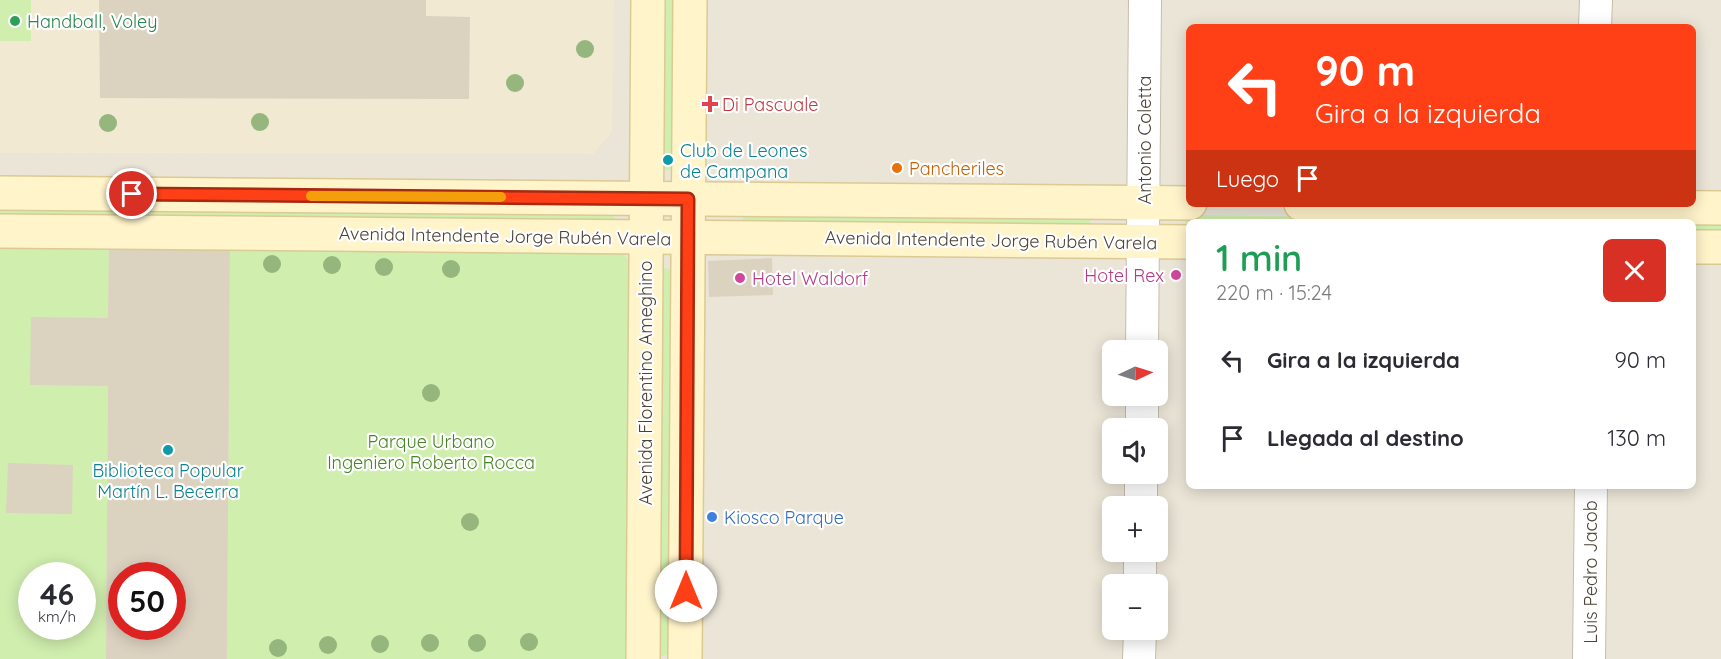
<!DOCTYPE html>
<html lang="es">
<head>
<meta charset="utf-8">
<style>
  body { margin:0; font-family:Quicksand,sans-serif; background:#f7f7f7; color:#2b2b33; height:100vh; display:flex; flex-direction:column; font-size:22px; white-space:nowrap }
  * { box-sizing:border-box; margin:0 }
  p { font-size:20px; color:#7c7c81 }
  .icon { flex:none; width:33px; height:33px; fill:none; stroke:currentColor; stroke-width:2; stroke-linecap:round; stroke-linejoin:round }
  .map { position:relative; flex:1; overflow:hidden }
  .panel { position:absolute; left:1186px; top:219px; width:510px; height:270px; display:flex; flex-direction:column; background:#fff; border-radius:9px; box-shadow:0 3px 15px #0003 }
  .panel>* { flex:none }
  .guide { position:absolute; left:1186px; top:24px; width:510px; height:183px; border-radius:9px; box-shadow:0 3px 15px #0003; background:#ff4017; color:#fff; overflow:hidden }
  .needle { width:39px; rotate:86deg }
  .fabs { position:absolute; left:1102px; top:340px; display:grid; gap:12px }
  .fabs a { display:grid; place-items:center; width:66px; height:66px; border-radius:9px; background:#fff; box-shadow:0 3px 15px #0003; font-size:30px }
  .speed { position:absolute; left:18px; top:562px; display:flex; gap:12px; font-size:30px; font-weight:700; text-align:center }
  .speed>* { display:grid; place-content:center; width:78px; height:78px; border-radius:50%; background:#fff; box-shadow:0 3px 15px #0003; line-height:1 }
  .speed small { font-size:15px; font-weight:400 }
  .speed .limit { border:9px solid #d22; background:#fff; color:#111 }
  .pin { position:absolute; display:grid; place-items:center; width:51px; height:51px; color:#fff; margin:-26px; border:3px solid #fff; border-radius:50%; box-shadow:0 2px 6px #0007 }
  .me { position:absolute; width:66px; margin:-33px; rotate:0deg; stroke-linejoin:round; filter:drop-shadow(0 0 4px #0008) }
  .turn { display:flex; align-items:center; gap:21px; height:126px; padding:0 30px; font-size:27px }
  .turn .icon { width:78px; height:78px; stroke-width:2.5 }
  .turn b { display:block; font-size:42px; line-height:51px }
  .then { display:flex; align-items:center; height:57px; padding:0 30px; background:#0003; gap:12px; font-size:22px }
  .round { display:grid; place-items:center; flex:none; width:63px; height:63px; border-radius:9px; background:#f7f7f7 }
  .summary { display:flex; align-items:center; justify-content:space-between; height:102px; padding:0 30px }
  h1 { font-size:36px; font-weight:600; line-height:45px; color:#1e9e55 }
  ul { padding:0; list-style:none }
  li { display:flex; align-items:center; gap:18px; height:78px; padding:0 30px }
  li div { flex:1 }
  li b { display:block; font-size:22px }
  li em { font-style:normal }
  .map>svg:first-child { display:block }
  .residential { fill:#ebe5d7; fill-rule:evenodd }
  .education { fill:#f1e9d2 }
  .green { fill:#d0eeae; fill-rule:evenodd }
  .building { fill:#dcd2c0; fill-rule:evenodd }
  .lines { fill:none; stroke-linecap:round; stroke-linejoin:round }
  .street-casing { stroke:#c6bead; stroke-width:34 }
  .secondary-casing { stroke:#dbca94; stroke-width:36 }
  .street { stroke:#fff; stroke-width:32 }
  .secondary { stroke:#fff4ca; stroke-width:33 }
  .tree { fill:#95b67c }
  .route-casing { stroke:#a62a0f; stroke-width:15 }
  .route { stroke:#ff4017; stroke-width:10 }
  .slow { stroke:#f59e0b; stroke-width:10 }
  .leisure-dot { fill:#2e9e5b; stroke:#fff; stroke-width:2 }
  .health-dot { fill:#e0444e; stroke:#fff; stroke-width:2 }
  .culture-dot { fill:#0f9aa8; stroke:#fff; stroke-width:2 }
  .food-dot { fill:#e8710a; stroke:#fff; stroke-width:2 }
  .hotel-dot { fill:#d1479c; stroke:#fff; stroke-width:2 }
  .shop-dot { fill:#3f7fe0; stroke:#fff; stroke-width:2 }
  .labels { text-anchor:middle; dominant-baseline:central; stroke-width:4.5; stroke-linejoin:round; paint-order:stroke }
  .leisure-label { font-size:18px; fill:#27864d; stroke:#fff; text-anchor:start }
  .health-label { font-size:18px; fill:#be3a42; stroke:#fff; text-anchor:start }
  .street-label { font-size:18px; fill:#4b4336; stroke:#fff }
  .culture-label { font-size:18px; fill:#0d838f; stroke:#fff; text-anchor:start }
  .food-label { font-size:18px; fill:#c56008; stroke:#fff; text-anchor:start }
  .hotel-label { font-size:18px; fill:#b23c85; stroke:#fff; text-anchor:end }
  .park-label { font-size:18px; fill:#458522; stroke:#fff }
  .shop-label { font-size:18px; fill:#366cbe; stroke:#fff; text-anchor:start }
</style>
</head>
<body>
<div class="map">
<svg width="1721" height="659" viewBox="0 0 1721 659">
  <rect width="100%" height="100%" fill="#f6f3e9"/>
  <path class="residential" d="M0,0H1721V659H0ZM1190,27H1694V204H1190ZM1190,222H1694V486H1190ZM1113,351H1158V396H1113ZM1113,429H1158V474H1113ZM1113,507H1158V552H1113ZM32,576H82V627H32ZM122,576H172V627H122ZM1113,585H1158V630H1113Z"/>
  <path class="education" d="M0,0H614L612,132L593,154L0,153Z"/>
  <g class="green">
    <rect x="0" y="0" width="31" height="41"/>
    <path d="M662,0H676L673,168L668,171L662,168Z"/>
    <path d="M0,206L613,213L615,218L613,223L0,221Z"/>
    <path d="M745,214L1083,217L1089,219L1091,224L1089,229L745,224L742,219Z"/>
    <path d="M1194,215L1527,220L1531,222H1190L1189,228L1185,222L1188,217Z"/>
    <path d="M1721,220V235L1694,234V222Z"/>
    <path d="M109,243L106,659H0V244ZM32,576H82V627H32Z"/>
    <path d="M230,243L610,248L625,256L635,270L627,659H227Z"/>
    <path d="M666,268L671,270L674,276L670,649L668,654L663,656L658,654L661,270Z"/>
  </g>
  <g class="building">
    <path d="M99,0H426V16L470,17L469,99L100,98Z"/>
    <path d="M109,243H230L227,659H106L108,386L30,385L31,317L108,318ZM122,576H172V627H122Z"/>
    <path d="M772,258L773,295L709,297L708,261Z"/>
    <path d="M8,463L73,465L72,514L6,513Z"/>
  </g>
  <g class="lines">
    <defs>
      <g id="street">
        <path d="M1595,27L1596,0"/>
        <path d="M1142,351L1145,0"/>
        <path d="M1142,429V396"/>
        <path d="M1141,507V474"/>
        <path d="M1140,585V552"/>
        <path d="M1139,659L1140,630"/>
        <path d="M1589,659L1591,486"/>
      </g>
      <g id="secondary">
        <path d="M0,193L1190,203"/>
        <path d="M1301,204L1721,208"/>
        <path d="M0,231L1190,242"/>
        <path d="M1694,247H1721"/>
        <path d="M643,659L648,0"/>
        <path d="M685,659L690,0"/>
      </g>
    </defs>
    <use href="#street" class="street-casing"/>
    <use href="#secondary" class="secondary-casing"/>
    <use href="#street" class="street"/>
    <use href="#secondary" class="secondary"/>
  </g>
  <g class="tree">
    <circle cx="585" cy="49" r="9"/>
    <circle cx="515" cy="83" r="9"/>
    <circle cx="260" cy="122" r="9"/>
    <circle cx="108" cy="123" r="9"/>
    <circle cx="272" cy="264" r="9"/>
    <circle cx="332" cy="265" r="9"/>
    <circle cx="384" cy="267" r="9"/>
    <circle cx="451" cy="269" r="9"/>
    <circle cx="431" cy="393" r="9"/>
    <circle cx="470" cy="522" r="9"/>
    <circle cx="529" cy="642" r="9"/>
    <circle cx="430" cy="643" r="9"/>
    <circle cx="477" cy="643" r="9"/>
    <circle cx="380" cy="644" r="9"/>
    <circle cx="328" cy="645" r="9"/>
    <circle cx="278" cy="648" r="9"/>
  </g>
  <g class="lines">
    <defs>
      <path id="route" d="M132,194L688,199L686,591"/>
    </defs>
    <use href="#route" class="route-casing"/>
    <use href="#route" class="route"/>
    <path class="slow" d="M311,196L501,197"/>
  </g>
  <circle class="leisure-dot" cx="15" cy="21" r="6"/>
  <path class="health-dot" d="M707 95h6v6h6v6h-6v6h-6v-6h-6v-6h6z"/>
  <g class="culture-dot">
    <circle cx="668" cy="160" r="6"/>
    <circle cx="168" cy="450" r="6"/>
  </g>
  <circle class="food-dot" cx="897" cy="168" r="6"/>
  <g class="hotel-dot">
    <circle cx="1176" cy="275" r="6"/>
    <circle cx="740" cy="278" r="6"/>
  </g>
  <circle class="shop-dot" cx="712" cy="517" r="6"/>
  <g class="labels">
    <g class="leisure-label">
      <text x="27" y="21">Handball, Voley</text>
    </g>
    <g class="health-label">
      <text x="722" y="104">Di Pascuale</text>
    </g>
    <g class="street-label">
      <text transform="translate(1144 140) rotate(-90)">Antonio Coletta</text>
      <text transform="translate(505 236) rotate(1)">Avenida Intendente Jorge Rubén Varela</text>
      <text transform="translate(991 240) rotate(1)">Avenida Intendente Jorge Rubén Varela</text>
      <text transform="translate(645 383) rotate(-90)">Avenida Florentino Ameghino</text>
      <text transform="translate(1590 572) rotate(-90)">Luis Pedro Jacob</text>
    </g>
    <g class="culture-label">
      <text x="680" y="150">Club de Leones<tspan x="680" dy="21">de Campana</tspan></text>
      <text x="168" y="470" text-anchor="middle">Biblioteca Popular<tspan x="168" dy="21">Martín L. Becerra</tspan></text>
    </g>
    <g class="food-label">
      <text x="909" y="168">Pancheriles</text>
    </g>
    <g class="hotel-label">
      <text x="1164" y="275">Hotel Rex</text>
      <text x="752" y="278" text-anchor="start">Hotel Waldorf</text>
    </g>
    <g class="park-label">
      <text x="431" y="441">Parque Urbano<tspan x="431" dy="21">Ingeniero Roberto Rocca</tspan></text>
    </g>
    <g class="shop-label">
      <text x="724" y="517">Kiosco Parque</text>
    </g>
  </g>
</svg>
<div class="fabs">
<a><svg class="needle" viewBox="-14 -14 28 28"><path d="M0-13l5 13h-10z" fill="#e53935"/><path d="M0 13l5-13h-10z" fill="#7c7c81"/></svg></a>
<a><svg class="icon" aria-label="sound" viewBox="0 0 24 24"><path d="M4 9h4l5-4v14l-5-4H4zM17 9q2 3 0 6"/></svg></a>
<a>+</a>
<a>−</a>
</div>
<div class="speed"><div>46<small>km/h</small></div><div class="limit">50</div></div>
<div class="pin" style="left:132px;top:194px;background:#d93025"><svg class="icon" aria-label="arrive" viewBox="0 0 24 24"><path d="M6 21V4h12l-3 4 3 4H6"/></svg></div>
<svg class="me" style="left:686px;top:591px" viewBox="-20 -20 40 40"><circle r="19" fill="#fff"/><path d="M0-13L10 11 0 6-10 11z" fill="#ff4017"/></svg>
<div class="guide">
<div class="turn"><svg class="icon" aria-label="left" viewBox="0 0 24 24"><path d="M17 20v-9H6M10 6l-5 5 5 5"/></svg><div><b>90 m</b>Gira a la izquierda</div></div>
<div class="then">Luego<svg class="icon" aria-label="arrive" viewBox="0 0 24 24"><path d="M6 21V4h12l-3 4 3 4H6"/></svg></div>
</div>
<section class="panel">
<div class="summary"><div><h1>1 min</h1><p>220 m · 15:24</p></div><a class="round" style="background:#d93025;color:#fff"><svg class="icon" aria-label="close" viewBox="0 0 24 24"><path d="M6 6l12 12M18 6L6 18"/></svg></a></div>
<ul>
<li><svg class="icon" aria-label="left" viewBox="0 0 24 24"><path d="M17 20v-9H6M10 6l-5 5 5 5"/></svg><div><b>Gira a la izquierda</b></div><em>90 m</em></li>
<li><svg class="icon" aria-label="arrive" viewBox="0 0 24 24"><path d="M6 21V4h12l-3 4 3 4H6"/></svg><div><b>Llegada al destino</b></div><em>130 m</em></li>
</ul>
</section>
</div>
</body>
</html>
